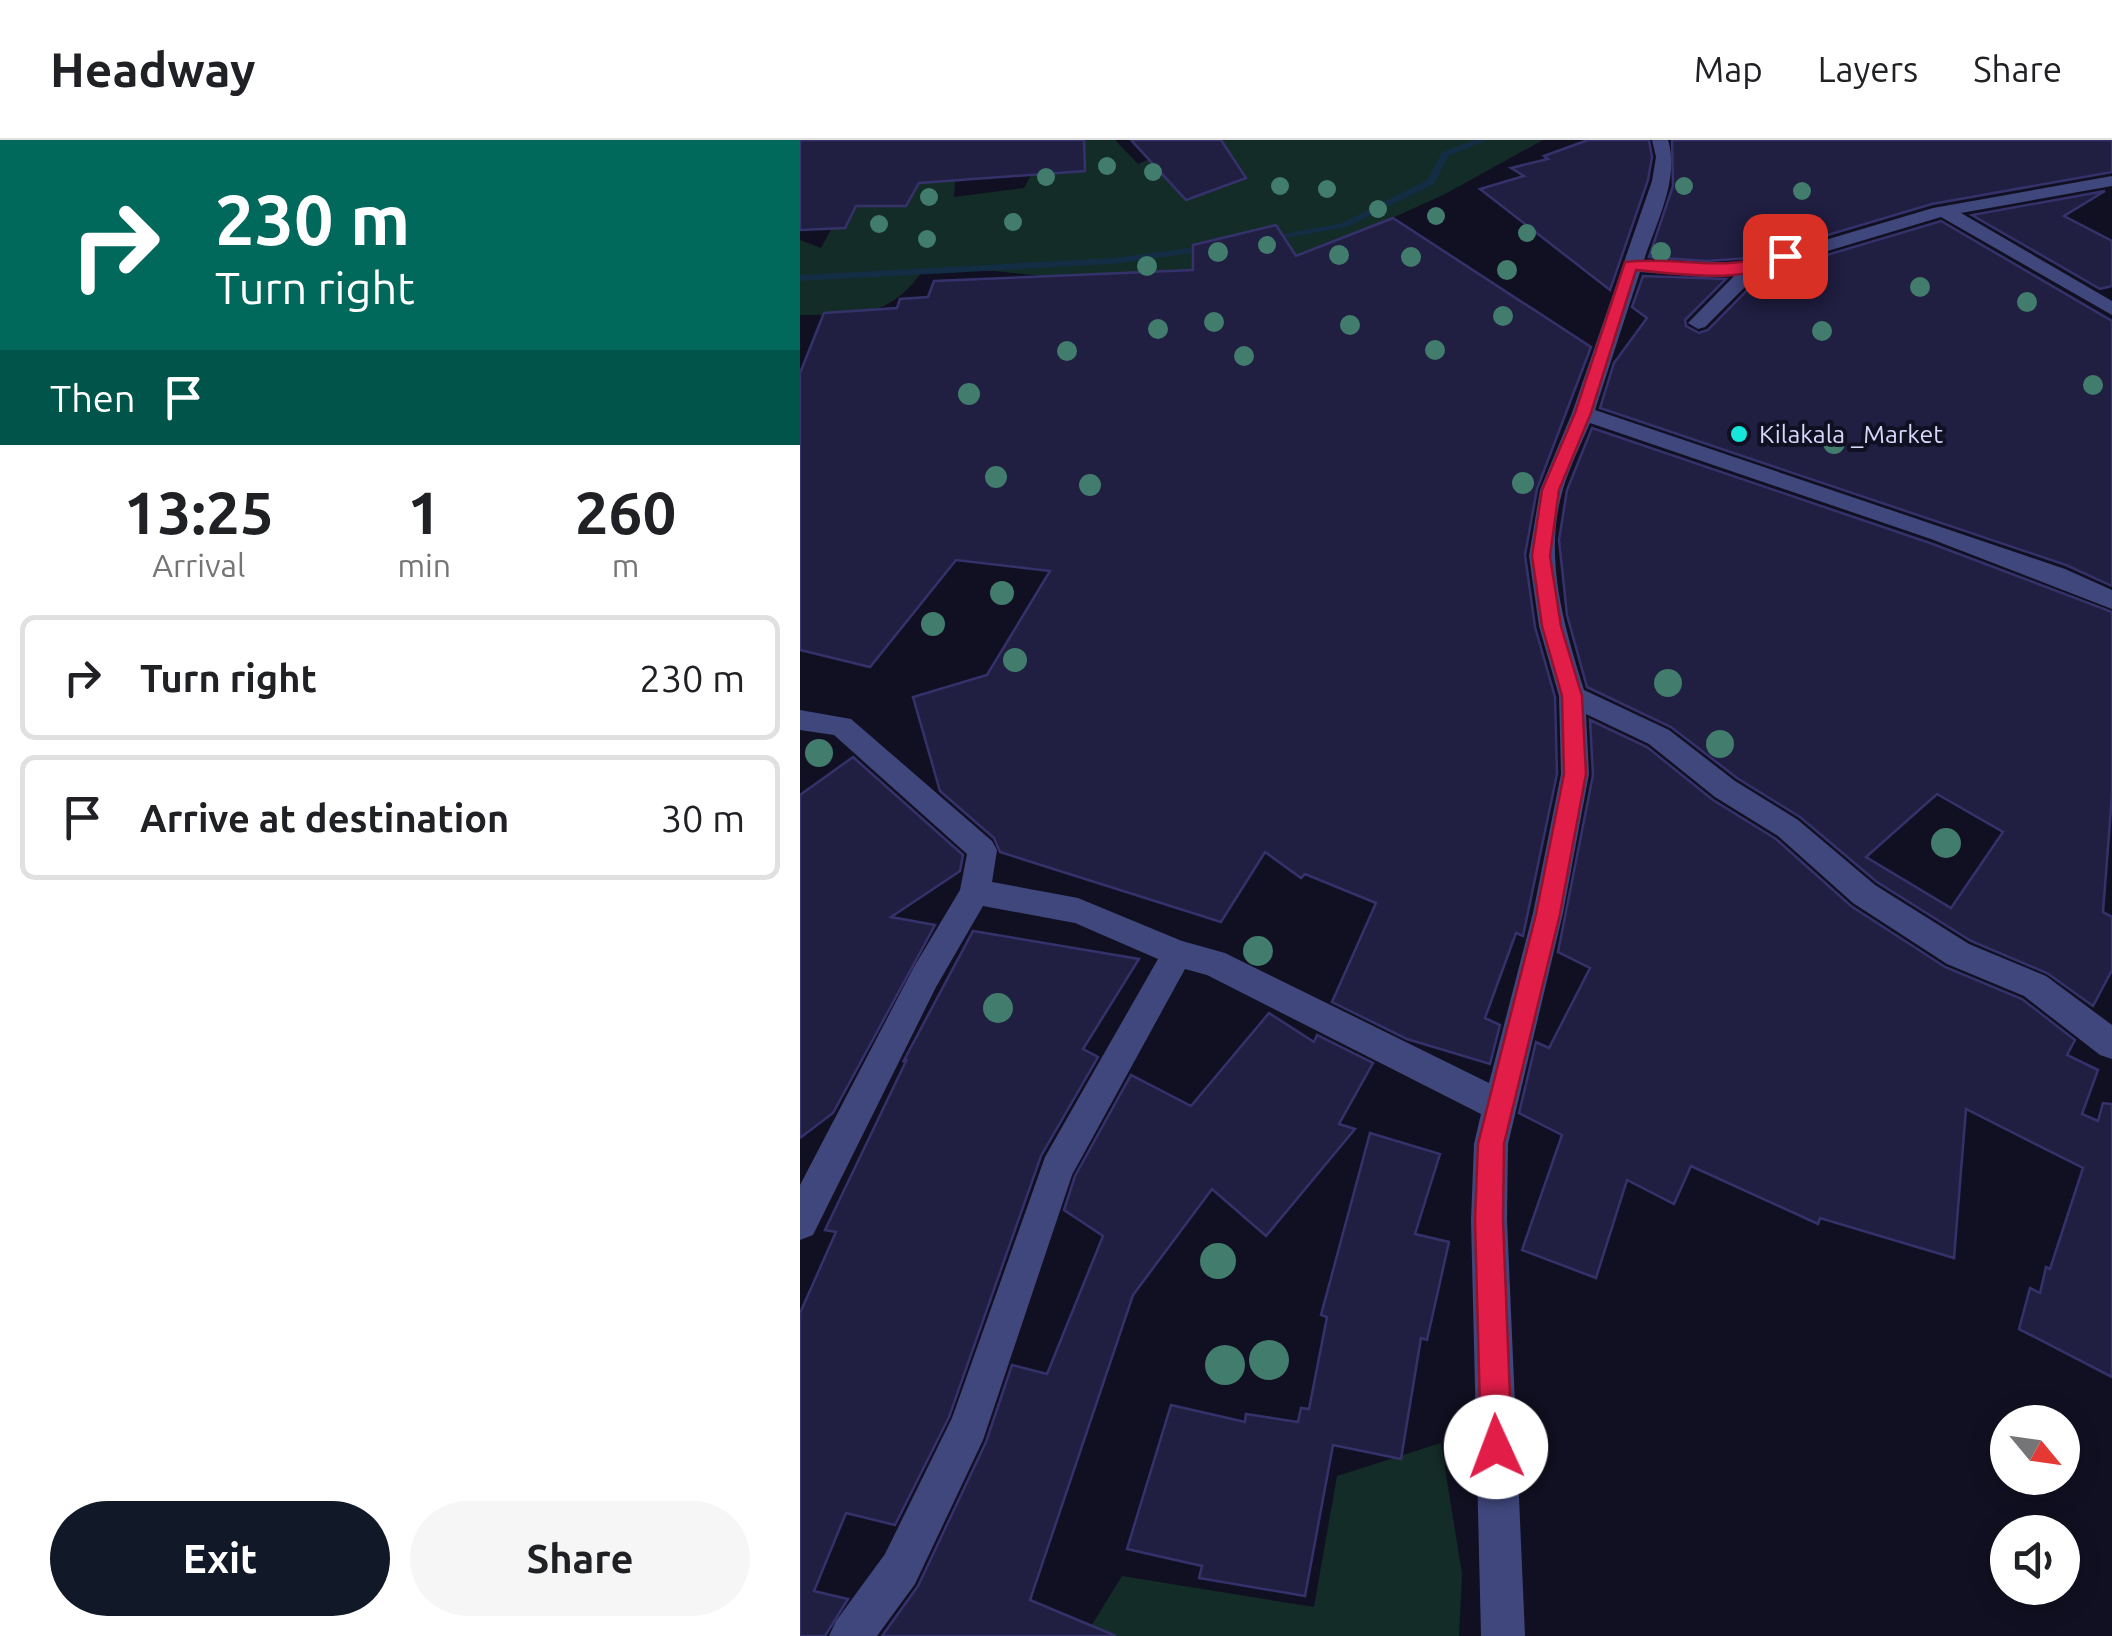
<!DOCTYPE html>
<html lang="en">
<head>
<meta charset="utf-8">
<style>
  body { margin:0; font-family:Ubuntu,sans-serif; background:#f6f6f6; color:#202124; height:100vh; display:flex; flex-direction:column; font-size:38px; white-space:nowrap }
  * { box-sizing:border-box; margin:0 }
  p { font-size:32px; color:#757577 }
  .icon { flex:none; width:55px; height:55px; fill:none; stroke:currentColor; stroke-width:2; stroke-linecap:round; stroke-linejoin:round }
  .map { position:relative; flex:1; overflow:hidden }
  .details { display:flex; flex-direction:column; background:#fff; width:800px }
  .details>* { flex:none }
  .top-card { background:#00695c; color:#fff; overflow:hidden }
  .needle { width:65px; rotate:119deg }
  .buttons { position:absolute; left:1190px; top:1265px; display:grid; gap:20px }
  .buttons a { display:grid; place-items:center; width:90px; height:90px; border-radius:50%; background:#fff; box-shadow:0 5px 25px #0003; font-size:50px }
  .pin { position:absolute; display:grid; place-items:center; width:85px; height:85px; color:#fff; margin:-42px; border-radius:20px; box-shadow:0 5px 15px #0006 }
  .me { position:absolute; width:110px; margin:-55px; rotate:358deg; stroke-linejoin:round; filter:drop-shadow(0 0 8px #0008) }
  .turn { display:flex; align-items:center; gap:35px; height:210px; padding:0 50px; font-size:45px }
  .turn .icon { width:130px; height:130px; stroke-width:2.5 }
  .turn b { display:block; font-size:70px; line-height:85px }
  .then { display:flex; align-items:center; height:95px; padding:0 50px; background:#0003; gap:20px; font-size:38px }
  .eta { display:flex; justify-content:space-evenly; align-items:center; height:170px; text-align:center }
  .eta b { font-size:60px; font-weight:600; line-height:70px }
  .cta { display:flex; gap:20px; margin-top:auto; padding:20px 50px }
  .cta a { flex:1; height:115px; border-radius:60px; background:#111827; color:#fff; font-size:40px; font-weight:600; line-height:115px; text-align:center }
  .cta a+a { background:#f6f6f6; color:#202124 }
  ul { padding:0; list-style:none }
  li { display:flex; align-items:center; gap:30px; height:125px; margin:0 20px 15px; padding:0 30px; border:5px solid #e0e0e0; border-radius:15px }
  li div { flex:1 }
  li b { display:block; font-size:38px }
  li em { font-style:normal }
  header { display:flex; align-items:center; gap:60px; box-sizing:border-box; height:140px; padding:0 50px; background:#fff; border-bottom:2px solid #e0e0e0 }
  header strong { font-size:48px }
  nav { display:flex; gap:55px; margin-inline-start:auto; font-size:35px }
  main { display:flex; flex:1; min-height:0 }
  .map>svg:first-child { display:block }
  .green { fill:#142c27 }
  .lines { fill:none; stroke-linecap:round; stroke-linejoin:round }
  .stream { fill:#132d44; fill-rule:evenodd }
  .building { fill:#201e41; stroke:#35326b; stroke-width:2.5; fill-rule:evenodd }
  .minor { fill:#40477d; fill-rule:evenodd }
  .tree { fill:#417c6c }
  .route { fill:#e11d48; stroke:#92132f; stroke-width:2.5 }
  .poi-dot { fill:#16e6da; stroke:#111022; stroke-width:4 }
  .labels { text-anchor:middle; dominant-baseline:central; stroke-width:8; stroke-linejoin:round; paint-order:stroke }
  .far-poi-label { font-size:25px; fill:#d6d7fb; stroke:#111022; text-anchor:start }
</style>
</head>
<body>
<header>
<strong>Headway</strong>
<nav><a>Map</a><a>Layers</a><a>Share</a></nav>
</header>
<main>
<section class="details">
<div class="top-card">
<div class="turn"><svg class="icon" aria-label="right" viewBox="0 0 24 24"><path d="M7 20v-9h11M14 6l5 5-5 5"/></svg><div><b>230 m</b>Turn right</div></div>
<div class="then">Then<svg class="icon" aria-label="arrive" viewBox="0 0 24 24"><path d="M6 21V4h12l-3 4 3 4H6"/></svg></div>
</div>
<div class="eta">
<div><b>13:25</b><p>Arrival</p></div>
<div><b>1</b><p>min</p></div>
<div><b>260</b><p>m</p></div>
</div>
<ul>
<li><svg class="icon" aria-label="right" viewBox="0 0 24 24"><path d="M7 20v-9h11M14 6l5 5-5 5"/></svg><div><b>Turn right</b></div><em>230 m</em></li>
<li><svg class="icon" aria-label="arrive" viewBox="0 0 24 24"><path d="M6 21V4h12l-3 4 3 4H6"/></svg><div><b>Arrive at destination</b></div><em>30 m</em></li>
</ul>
<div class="cta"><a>Exit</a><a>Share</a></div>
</section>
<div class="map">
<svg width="1312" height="1496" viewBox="0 0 1312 1496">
  <rect width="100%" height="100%" fill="#111022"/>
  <g class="green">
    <path d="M250,0H315L338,24L393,0H743L645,54L498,121L344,147L194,131L123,130C89,180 54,174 0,175V100L21,108L73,11L157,16L154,57L224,48Z"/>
    <path d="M641,1303L662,1434L659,1496H285L322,1436L514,1467L537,1336Z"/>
  </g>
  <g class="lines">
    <g class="stream">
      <path d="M675,0H687L648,16L634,44L547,87L463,102L458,99L542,83L627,40L642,12Z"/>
      <path d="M411,105L416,108L414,110L313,124L0,141V135L313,118Z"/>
    </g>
  </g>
  <g class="building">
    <path d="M0,0H284L285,31L119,43L106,66H56L45,88L0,90Z"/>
    <path d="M331,0H421L446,38L386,60Z"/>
    <path d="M788,0H849L852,17L848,40L810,150L680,49L724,36L711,28L748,19L744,16Z"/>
    <path d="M872,0H1312V32L1132,64L950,118L906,121L849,117L873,46Z"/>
    <path d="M1305,51L1264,76L1312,101V146L1300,149L1172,75Z"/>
    <path d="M593,78L791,207L737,349L725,415L735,487L755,557L757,634L723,796L716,793L685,878L700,885L690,924L607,899L532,862L576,763L505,734L501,738L465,712L421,782L200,712L194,698L140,651L113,557L187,535L250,431L156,420L70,527L0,510V233L24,173L97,168L100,159L128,157L134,141L393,130V105L476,85L496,116Z"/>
    <path d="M1141,81L1312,181V446L1266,425L800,268L814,223L847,178L832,167L843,136L926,139L885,180L886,186L899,193L908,190L963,134Z"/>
    <path d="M792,288L1130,403L1312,472V655L1303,772L1312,777V830L1293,866L1247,833L1171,801L1077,742L1000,677L937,638L871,587L787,547L767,475L759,400L767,350ZM1137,654L1203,692L1151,768L1066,717Z"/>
    <path d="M790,580L847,607L913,660L976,699L1051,766L1145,827L1222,859L1275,900L1267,915L1298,930L1282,974L1298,981L1303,963L1312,964V1237L1219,1189L1230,1148L1240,1153L1246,1127L1250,1129L1283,1028L1166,969L1154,1118L1020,1078L1018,1084L891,1026L874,1064L827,1040L796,1138L722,1110L762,995L719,973L736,902L749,908L790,828L758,812L793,635Z"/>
    <path d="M53,617L163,715L160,731L91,777L135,785L33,973L0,998V655Z"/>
    <path d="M173,791L339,819L283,909L298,917L241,1016L149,1277L95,1385L46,1373L14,1451L48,1459L25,1496H0V1173L36,1092L25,1090L107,919L103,922Z"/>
    <path d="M469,873L514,902L517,895L573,923L539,984L555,989L466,1096L412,1049L333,1155L230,1460L316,1496H82L118,1446L186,1302L212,1225L247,1234L303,1096L264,1070L275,1036L331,935L391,966Z"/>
    <path d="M570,993L640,1014L615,1094L649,1102L627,1200L621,1198L601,1319L533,1305L505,1456L399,1438L402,1426L327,1409L371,1265L445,1282L446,1274L498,1282L501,1268L509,1269L527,1177L521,1175Z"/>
  </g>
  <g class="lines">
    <path class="minor" d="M852,0H868C880,39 856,83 844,120L906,125L951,122L1133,68L1312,36V46L1161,73L1312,161V175L1141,77L961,131L905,187L898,189L888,183L936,134L906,137L840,132L795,270L1265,429L1312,450V469L1131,399L790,283C781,304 770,326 763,349C743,417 764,485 784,550L869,590L935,641L998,680L1075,745L1169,804L1246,836L1312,885V919L1300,915L1224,856L1147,824L1053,763L978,696L915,657L849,604L786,574L789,634L763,773L708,1004L707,1080L725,1496H681L671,1080L674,1004L681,974L407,835L385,829L272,1035L183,1300L115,1444L77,1496H29L36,1481L85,1414L152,1278L245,1017L358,819L275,783L183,766L136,847L13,1095L0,1100V1045L114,827L160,750L167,714L34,595L0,590V570L51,579L192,701L197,710L192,742L278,758L382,801L425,813L689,943L733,773L761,634L759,556L739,486L729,416L740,350L772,273L852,41L856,17Z"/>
  </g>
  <g class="tree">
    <circle cx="307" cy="26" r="9"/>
    <circle cx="353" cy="32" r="9"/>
    <circle cx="246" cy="37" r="9"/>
    <circle cx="480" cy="46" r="9"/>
    <circle cx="884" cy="46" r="9"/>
    <circle cx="527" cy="49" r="9"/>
    <circle cx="1002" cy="51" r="9"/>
    <circle cx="129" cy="57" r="9"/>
    <circle cx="578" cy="69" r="9"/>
    <circle cx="636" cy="76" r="9"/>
    <circle cx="213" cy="82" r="9"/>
    <circle cx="79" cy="84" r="9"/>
    <circle cx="727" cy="93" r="9"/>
    <circle cx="127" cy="99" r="9"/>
    <circle cx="467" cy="105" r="9"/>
    <circle cx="418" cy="112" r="10"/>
    <circle cx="861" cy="112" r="10"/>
    <circle cx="539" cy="115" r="10"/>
    <circle cx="611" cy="117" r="10"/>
    <circle cx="347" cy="126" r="10"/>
    <circle cx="707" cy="130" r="10"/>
    <circle cx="1120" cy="147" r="10"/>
    <circle cx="1227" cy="162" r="10"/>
    <circle cx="703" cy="176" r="10"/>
    <circle cx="414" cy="182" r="10"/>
    <circle cx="550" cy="185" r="10"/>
    <circle cx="358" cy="189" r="10"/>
    <circle cx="1022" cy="191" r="10"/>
    <circle cx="635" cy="210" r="10"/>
    <circle cx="267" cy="211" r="10"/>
    <circle cx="444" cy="216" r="10"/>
    <circle cx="1293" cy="245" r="10"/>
    <circle cx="169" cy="254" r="11"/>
    <circle cx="1034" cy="303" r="11"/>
    <circle cx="196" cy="337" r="11"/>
    <circle cx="723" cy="343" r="11"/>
    <circle cx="290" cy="345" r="11"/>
    <circle cx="202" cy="453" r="12"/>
    <circle cx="133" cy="484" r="12"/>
    <circle cx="215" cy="520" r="12"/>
    <circle cx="868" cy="543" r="14"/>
    <circle cx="920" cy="604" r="14"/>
    <circle cx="19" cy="613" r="14"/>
    <circle cx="1146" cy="703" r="15"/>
    <circle cx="458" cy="811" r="15"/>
    <circle cx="198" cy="868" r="15"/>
    <circle cx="418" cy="1121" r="18"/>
    <circle cx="469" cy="1220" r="20"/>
    <circle cx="425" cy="1225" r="20"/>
  </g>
  <path class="route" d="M980,112L992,116C951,146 884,134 836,130L791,273L759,350L750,416L761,486L782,556L786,634L760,774L704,1004L703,1080L712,1307L707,1318L696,1322L686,1318L681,1307L675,1080L678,1004L736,774L764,634L762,556L742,486L732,416L742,350L775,273L825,122C882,115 920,135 980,112Z"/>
  <circle class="poi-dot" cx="939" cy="294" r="10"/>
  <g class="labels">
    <g class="far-poi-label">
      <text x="959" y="294">Kilakala _Market</text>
    </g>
  </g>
</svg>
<div class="buttons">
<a><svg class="needle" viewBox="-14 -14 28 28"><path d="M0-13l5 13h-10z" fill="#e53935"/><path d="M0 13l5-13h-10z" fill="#757577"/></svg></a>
<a><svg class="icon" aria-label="sound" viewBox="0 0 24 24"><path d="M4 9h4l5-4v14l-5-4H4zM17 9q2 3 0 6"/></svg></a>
</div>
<div class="pin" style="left:985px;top:116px;background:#d93025"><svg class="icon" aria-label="arrive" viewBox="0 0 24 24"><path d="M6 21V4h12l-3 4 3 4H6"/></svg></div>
<svg class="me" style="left:696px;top:1307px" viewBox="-20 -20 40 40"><circle r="19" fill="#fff"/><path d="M0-13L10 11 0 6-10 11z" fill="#e11d48"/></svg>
</div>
</main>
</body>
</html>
